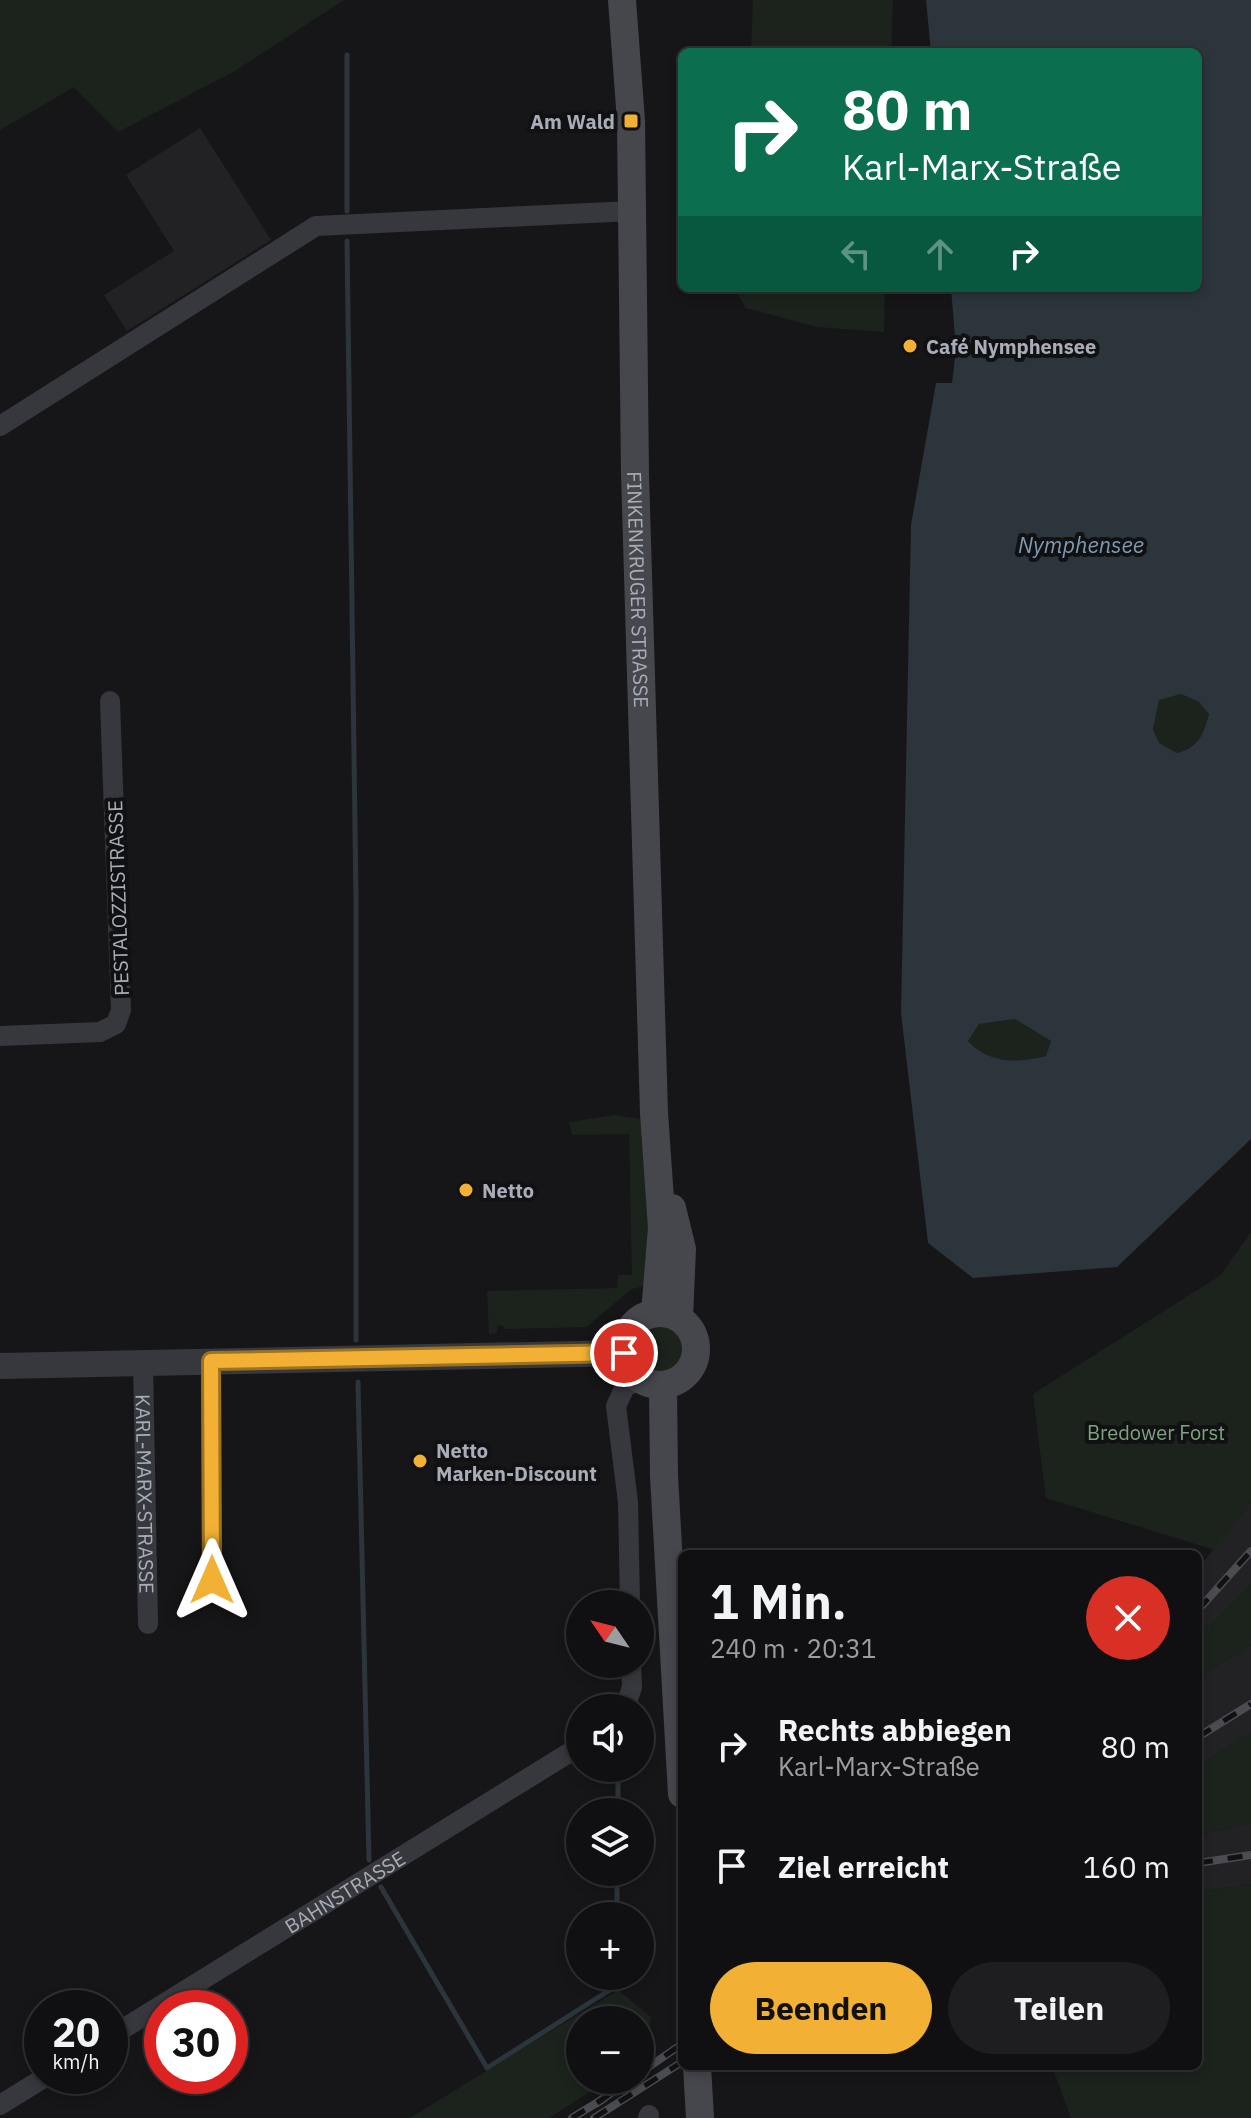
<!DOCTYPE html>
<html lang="de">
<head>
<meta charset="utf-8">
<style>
  body { margin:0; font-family:"IBM Plex Sans",sans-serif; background:#1e1e20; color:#f1f3f6; height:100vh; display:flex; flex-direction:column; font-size:30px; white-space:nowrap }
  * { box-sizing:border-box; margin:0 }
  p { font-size:26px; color:#9c9d9f }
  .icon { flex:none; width:44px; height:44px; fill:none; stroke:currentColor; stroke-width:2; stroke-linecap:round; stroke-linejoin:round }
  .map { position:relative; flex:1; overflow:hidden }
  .side { position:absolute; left:678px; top:1550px; width:524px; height:520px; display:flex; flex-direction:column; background:#101012; border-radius:12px; box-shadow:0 4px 12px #0003,0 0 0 2px #303032 }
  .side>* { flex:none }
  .banner { position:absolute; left:678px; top:48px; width:524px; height:244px; border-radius:12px; box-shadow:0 4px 12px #0003,0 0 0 2px #303032; background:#0b6e4f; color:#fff; overflow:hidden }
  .needle { width:52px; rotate:305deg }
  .fabs { position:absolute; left:566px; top:1590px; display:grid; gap:16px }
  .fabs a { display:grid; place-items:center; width:88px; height:88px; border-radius:50%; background:#101012; box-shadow:0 4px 12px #0003,0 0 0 2px #303032; font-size:40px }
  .speed { position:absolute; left:24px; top:1990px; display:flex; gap:16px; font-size:40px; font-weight:700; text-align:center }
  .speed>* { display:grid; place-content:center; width:104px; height:104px; border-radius:50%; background:#101012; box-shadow:0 4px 12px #0003,0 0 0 2px #303032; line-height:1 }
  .speed small { font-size:20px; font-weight:400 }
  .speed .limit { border:12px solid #d22; background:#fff; color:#111 }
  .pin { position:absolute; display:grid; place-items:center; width:68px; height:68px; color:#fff; margin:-34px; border:4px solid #fff; border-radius:50%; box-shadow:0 2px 8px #0007 }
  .me { position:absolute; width:88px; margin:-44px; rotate:0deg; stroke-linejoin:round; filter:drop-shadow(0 0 6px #0008) }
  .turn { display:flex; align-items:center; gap:28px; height:168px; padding:0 32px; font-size:36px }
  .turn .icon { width:104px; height:104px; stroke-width:2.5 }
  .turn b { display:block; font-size:56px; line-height:68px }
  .lanes { display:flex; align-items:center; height:76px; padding:0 32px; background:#0003; justify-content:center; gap:40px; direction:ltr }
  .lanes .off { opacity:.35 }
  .round { display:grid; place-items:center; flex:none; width:84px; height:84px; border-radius:42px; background:#1e1e20 }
  .overview { display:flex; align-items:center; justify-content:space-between; height:136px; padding:0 32px }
  h1 { font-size:48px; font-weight:700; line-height:60px }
  .action { display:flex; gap:16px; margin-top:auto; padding:16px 32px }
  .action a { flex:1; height:92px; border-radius:48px; background:#f2b134; color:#111; font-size:32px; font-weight:700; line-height:92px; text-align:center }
  .action a+a { background:#1e1e20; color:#f1f3f6 }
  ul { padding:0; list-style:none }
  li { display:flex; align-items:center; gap:24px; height:120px; padding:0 32px }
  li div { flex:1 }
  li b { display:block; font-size:30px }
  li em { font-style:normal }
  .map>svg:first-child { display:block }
  .built { fill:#222225 }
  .green { fill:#1c231d }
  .water { fill:#2c353c; fill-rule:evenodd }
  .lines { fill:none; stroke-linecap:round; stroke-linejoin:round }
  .stream { stroke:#2c353c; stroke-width:5 }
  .minor { stroke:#37383d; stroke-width:20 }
  .tertiary { stroke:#37383d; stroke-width:26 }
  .secondary { stroke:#45474d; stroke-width:28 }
  .rail-casing { stroke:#4a4c52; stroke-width:8 }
  .rail { stroke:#111113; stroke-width:5; stroke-dasharray:15; stroke-linecap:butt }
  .route-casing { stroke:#9d7322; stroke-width:20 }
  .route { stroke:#f2b134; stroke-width:14 }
  .poi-dot { fill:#f2b134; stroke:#111113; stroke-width:3 }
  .labels { text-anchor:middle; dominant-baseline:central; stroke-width:8; stroke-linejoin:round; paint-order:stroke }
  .poi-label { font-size:20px; font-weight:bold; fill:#a8adb8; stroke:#111113; text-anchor:start }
  .street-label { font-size:20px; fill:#a8adb8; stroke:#111113 }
  .park-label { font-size:20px; fill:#7fa381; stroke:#111113 }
  .water-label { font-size:22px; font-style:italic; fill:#7f9bb3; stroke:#111113 }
</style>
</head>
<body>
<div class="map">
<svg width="1251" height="2118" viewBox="0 0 1251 2118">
  <rect width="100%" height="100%" fill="#161618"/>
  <g class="built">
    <path d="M200,128L271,240L127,331L104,295L174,251L126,175Z"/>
    <path d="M1251,1503V1584L1198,1639V1569Z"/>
    <path d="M1251,1645V1733L1198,1766V1678Z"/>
    <path d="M1251,1823V1884L1198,1892V1835Z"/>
  </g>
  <g class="green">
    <path d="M0,0H344L235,71L118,132L74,87L0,130Z"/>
    <path d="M753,0H893L891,52H751Z"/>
    <path d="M734,288H885L884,332L817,327L746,308Z"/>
    <path d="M1181,694L1199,702L1209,714C1203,735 1199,746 1177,753L1159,743L1153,729L1159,700Z"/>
    <path d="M1015,1019L1051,1041L1046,1056C1017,1063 989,1064 968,1041L979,1024Z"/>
    <path d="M616,1115L646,1120L652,1284L632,1289L586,1327L505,1329L504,1326L497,1325V1333L489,1334L487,1291L617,1288L618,1275H632L629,1134L572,1135L569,1122Z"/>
    <path d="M1251,1232V1503L1215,1550L1046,1498L1033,1394L1221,1275Z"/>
    <circle cx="660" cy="1351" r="27"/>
    <path d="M1251,1584V1645L1198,1678V1639Z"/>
    <path d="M1251,1733V1823L1198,1835V1766Z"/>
    <path d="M1251,1884V2118H1071L1052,2066H1198V1892Z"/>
    <path d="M618,1990L651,2017L648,2038L655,2049L640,2059V2020H580V2080H608L549,2118H410Z"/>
  </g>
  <path class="water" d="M926,0H1251V1139L1117,1267L973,1278L928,1243L901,1013L911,525L936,383H952L956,349L951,288H1198V52H931ZM1181,694L1199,702L1209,714C1203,735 1199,747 1177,753L1159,743L1153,729L1159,700ZM1015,1019L1051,1041L1046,1056C1018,1063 989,1064 968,1041L979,1024Z"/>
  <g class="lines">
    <g class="stream">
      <path d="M347,55V211"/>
      <path d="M347,241L356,900V1340"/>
      <path d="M358,1382L369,1860"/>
      <path d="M618,1812V1768"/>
      <path d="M381,1887L487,2068L616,1986V1976"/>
      <path d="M617,1916V1872"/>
    </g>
    <g class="minor">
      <path d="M0,426L316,226L632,211"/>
      <path d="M0,1036L100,1032L116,1024L121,1010L110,701"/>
      <path d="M211,1361L212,1580"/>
      <path id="s1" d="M143,1362L148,1624"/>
      <path d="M630,1604L628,1502L616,1406L625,1387L640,1380"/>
      <path d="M625,1708L632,1687L631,1664"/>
      <path id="s2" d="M110,2037L580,1746"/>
      <path d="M0,2105L47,2076"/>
      <path d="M648,2118L649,2115"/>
    </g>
    <path class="tertiary" d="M0,1366L624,1353"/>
    <g class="secondary">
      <path id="s3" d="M622,0L631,121L635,474L654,1113L662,1228L655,1313"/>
      <path d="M672,1208L682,1249L679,1318"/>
      <circle cx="660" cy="1349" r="36"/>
      <path d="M663,1386L664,1476L682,1794"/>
      <path d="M697,2066L700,2118"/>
    </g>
    <defs>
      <g id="rail">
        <path d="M1198,1610L1251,1551"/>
        <path d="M1198,1737L1251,1704"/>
        <path d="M1198,1863L1251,1855"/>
        <path d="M640,2073L682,2044"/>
        <path d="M597,2103L630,2080"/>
        <path d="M572,2118L603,2099"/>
        <path d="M594,2118L682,2062"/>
      </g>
    </defs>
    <use href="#rail" class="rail-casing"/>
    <use href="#rail" class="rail"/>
  </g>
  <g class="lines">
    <defs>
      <path id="route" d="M212,1580L211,1361L624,1353"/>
    </defs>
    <use href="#route" class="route-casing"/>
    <use href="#route" class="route"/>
  </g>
  <g class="poi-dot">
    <rect x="623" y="113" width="16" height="16" rx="4"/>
    <circle cx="910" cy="346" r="8"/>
    <circle cx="466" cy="1190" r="8"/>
    <circle cx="420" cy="1461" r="8"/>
  </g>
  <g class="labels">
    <g class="poi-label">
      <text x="615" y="121" text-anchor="end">Am Wald</text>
      <text x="926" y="346">Café Nymphensee</text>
      <text x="482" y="1190">Netto</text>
      <text x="436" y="1450">Netto<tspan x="436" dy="23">Marken-Discount</tspan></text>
    </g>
    <g class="street-label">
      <text stroke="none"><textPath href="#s3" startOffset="590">FINKENKRUGER STRASSE</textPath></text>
      <text transform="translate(118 898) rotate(-92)">PESTALOZZISTRASSE</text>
      <text stroke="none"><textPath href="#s1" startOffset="132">KARL-MARX-STRASSE</textPath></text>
      <text stroke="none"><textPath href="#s2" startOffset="276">BAHNSTRASSE</textPath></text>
    </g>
    <g class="park-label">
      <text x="1156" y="1432">Bredower Forst</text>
    </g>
    <g class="water-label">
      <text x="1081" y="544">Nymphensee</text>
    </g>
  </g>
</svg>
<div class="fabs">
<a><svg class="needle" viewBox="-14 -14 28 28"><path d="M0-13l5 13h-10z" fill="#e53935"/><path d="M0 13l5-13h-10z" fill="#9c9d9f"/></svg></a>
<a><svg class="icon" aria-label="sound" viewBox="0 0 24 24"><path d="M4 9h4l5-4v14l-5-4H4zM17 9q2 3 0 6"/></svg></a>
<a><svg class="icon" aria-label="layers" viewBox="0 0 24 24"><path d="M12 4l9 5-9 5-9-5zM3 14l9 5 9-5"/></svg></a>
<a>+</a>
<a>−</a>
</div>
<div class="speed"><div>20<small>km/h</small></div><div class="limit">30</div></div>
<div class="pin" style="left:624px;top:1353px;background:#d93025"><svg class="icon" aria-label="arrive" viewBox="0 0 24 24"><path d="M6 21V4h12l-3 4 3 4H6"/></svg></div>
<svg class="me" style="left:212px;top:1580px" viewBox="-20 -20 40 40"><path d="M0-17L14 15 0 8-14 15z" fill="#f2b134" stroke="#fff" stroke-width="4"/></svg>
<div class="banner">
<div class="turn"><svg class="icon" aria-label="right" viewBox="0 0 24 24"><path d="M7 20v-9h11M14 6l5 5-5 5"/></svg><div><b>80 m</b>Karl-Marx-Straße</div></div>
<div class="lanes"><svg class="icon off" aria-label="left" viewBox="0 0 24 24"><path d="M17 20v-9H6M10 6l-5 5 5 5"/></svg><svg class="icon off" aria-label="ahead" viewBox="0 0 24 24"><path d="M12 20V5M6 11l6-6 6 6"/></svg><svg class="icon" aria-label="right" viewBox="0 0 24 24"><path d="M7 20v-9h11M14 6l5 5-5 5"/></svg></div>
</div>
<section class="side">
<div class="overview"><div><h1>1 Min.</h1><p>240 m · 20:31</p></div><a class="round" style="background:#d93025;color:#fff"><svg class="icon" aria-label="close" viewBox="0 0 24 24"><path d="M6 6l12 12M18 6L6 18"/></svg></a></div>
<ul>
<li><svg class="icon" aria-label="right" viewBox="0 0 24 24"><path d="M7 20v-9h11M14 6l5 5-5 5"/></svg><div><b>Rechts abbiegen</b><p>Karl-Marx-Straße</p></div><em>80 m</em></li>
<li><svg class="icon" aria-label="arrive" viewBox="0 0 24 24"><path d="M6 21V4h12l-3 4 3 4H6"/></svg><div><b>Ziel erreicht</b></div><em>160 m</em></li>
</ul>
<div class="action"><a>Beenden</a><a>Teilen</a></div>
</section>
</div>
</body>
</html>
